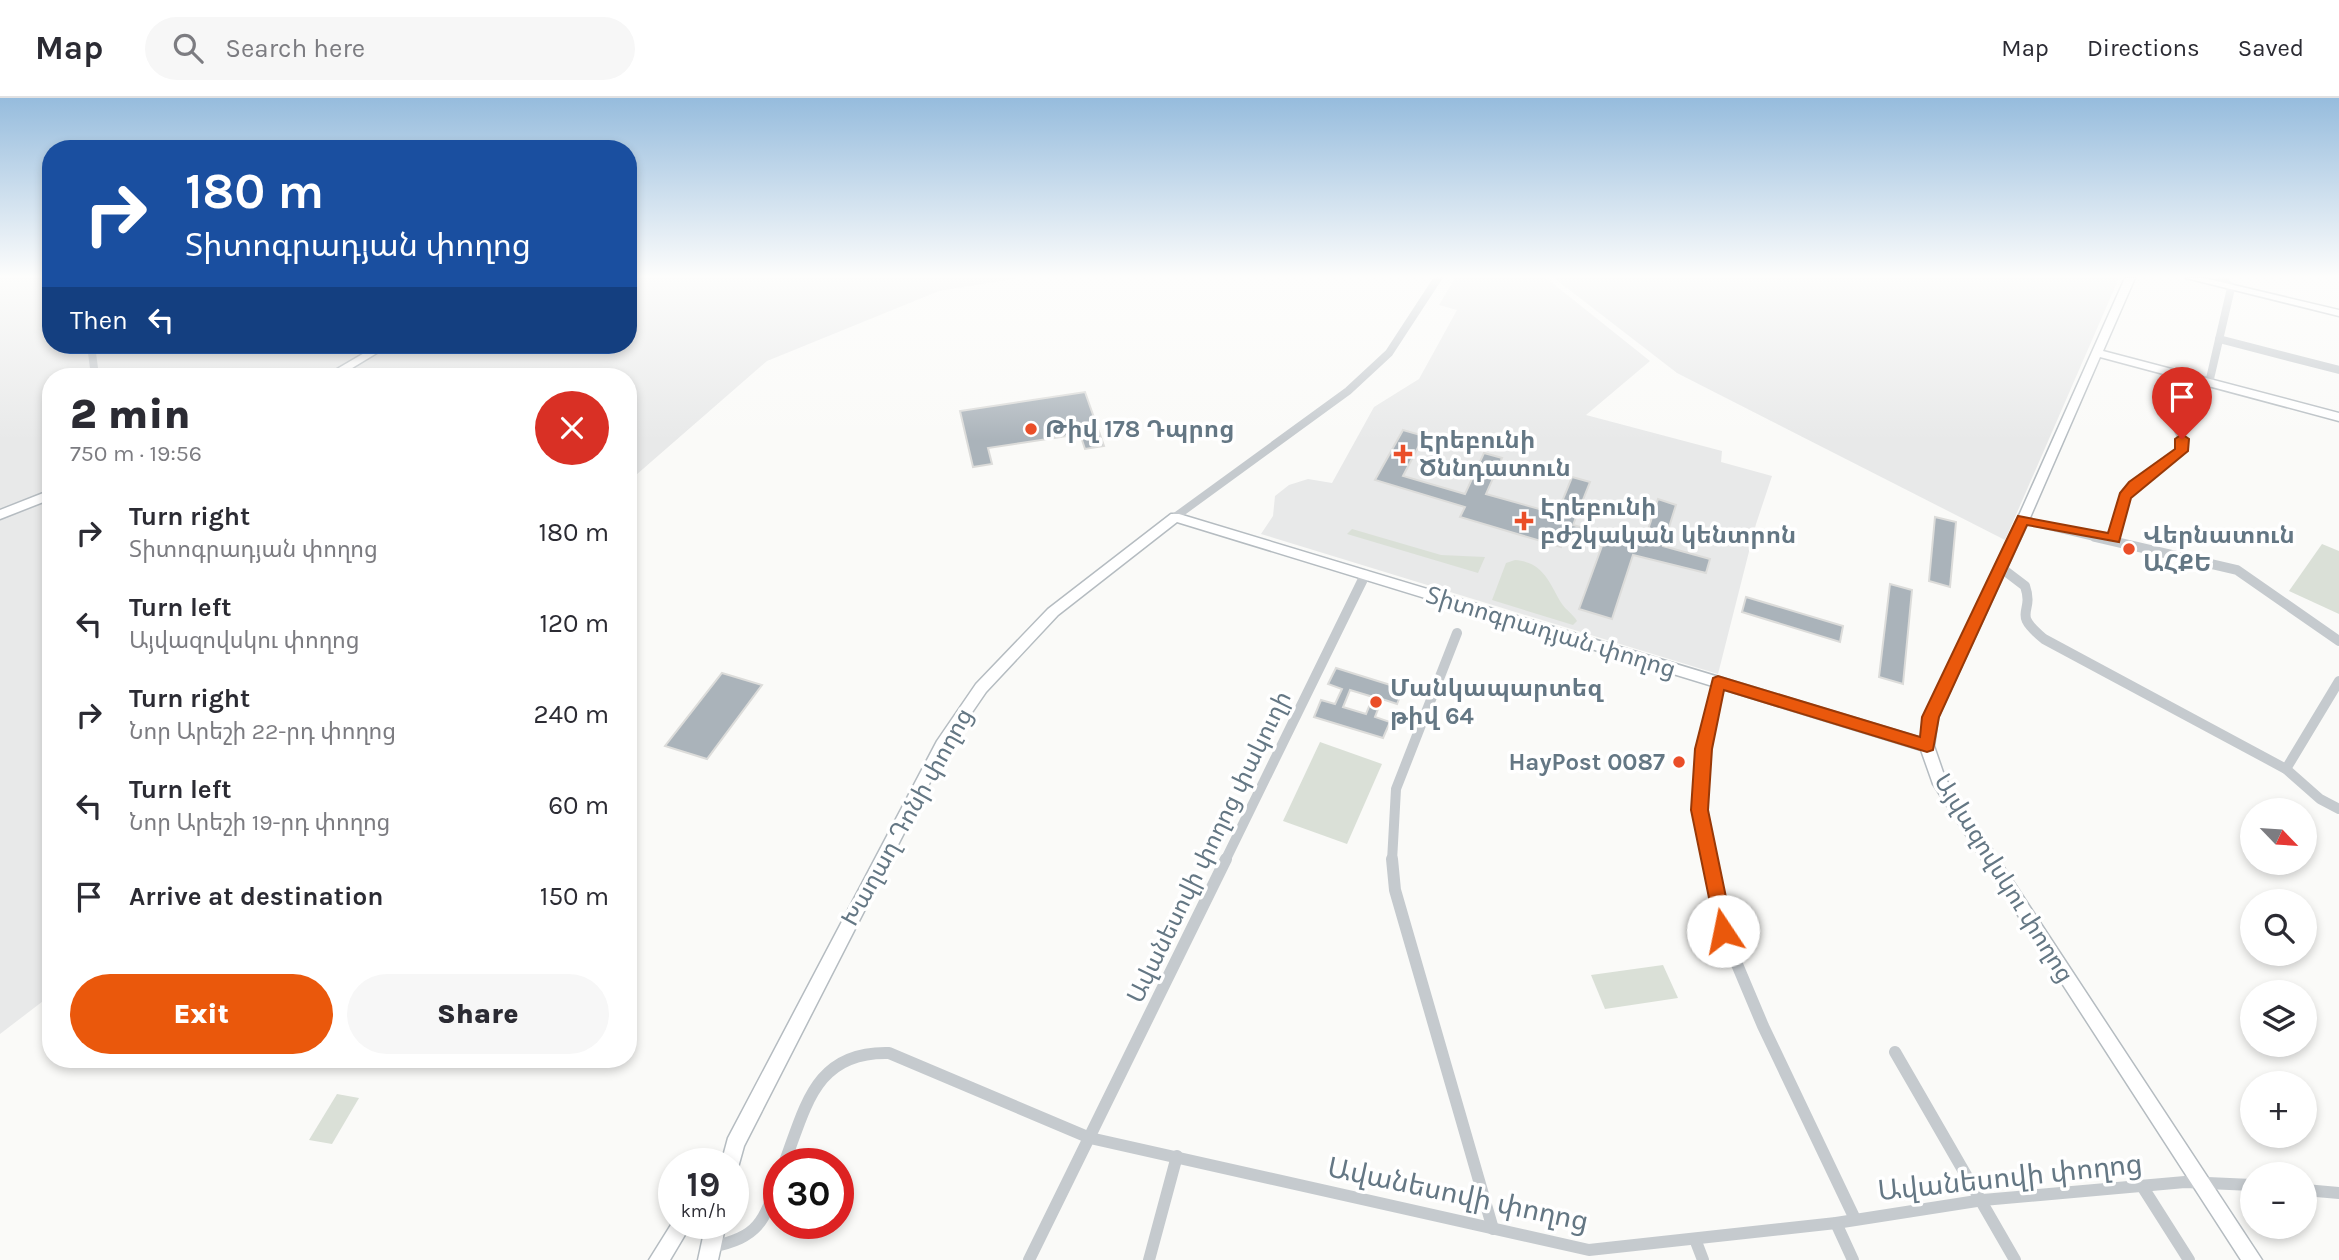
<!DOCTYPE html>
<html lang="en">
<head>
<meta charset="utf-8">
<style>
  body { margin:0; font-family:Karla,"Noto Sans Armenian",sans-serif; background:#f7f7f7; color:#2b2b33; height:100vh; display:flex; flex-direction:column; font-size:26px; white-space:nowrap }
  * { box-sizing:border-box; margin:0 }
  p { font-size:23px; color:#7c7c81 }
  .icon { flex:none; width:38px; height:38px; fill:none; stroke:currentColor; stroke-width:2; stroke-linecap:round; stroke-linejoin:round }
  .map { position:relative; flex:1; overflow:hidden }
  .sheet { position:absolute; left:42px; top:270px; width:595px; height:700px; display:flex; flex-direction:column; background:#fff; border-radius:28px; box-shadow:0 4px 10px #0003 }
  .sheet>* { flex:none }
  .top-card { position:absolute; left:42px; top:42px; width:595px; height:214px; border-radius:28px; box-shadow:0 4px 10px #0003; background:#1a4fa0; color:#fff; overflow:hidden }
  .needle { width:46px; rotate:115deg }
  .controls { position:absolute; left:2240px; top:700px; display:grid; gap:14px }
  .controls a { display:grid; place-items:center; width:77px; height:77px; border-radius:50%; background:#fff; box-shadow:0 4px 10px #0003; font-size:35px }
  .speed { position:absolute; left:658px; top:1050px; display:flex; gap:14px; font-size:35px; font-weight:700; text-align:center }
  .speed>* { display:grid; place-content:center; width:91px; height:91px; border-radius:50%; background:#fff; box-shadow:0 4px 10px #0003; line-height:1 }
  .speed small { font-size:18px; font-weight:400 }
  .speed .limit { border:10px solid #d22; background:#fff; color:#111 }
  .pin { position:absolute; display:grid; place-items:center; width:60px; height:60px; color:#fff; margin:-72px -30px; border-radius:50% 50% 50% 0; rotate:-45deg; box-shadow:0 0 7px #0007 }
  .pin .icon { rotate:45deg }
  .me { position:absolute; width:77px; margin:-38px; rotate:349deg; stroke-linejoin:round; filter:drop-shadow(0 0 5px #0008) }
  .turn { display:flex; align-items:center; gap:24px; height:147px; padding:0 28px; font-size:32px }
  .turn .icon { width:91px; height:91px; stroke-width:2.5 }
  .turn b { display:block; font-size:49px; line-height:60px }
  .then { display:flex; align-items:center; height:66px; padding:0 28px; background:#0003; gap:14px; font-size:26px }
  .round { display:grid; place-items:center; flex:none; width:74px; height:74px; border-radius:37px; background:#f7f7f7 }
  .head { display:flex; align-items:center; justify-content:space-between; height:119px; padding:0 28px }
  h1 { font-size:42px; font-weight:800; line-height:52px }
  .button { display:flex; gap:14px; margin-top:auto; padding:14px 28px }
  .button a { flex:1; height:80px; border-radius:42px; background:#ea580c; color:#fff; font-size:28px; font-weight:800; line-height:80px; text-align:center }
  .button a+a { background:#f7f7f7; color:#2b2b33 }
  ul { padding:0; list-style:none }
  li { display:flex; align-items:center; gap:21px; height:91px; padding:0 28px }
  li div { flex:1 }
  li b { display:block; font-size:26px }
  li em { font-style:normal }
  header { display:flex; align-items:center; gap:42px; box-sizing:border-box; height:98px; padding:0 35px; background:#fff; border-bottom:2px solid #e1e1e2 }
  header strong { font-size:33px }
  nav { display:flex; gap:38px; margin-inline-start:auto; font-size:24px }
  .search { width:490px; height:63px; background:#f7f7f7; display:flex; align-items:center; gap:18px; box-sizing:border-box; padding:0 24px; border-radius:38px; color:#7c7c81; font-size:26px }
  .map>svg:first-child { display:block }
  .built { fill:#e8e9e9 }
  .green { fill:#dae0d7 }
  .building { fill:#aab3ba; stroke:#dcdcda; stroke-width:2; fill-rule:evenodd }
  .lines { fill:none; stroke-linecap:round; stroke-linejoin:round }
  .secondary-casing { stroke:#b5bcc1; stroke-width:3 }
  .street-far2 { stroke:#c5cace; stroke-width:8 }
  .street-far1 { stroke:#c5cace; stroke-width:10 }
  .street { stroke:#c5cace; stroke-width:12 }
  .secondary { fill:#fff; fill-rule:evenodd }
  .route { fill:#ea580c; stroke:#983908; stroke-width:2 }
  .poi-dot { fill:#ea4e28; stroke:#fff; stroke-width:2.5 }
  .labels { text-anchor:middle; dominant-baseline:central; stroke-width:7; stroke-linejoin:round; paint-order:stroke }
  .poi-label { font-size:24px; font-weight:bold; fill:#647784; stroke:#fff; text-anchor:start }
  .street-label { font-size:24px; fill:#647784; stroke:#fff }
  .near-street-label { font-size:28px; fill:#647784; stroke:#fff }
</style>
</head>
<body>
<header>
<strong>Map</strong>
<div class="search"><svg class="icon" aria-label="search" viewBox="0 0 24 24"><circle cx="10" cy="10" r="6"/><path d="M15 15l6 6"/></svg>Search here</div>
<nav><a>Map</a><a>Directions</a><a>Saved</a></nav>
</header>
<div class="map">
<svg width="2339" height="1162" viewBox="0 0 2339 1162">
  <rect width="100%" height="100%" fill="#fafaf8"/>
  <g class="built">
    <path d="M0,180H51V247H628V180H1020L939,193L767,263L628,384V278H51V897L0,936Z"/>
    <path d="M1455,180H1546L1650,263L1586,317L1722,353L1721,364L1772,378L1756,426L1718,576L1261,436L1273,418L1275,398L1289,387L1308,381L1332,385L1374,309L1419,281L1457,212L1439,207Z"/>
    <path d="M1554,180H2119L2005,442L1677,275Z"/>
  </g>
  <g class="green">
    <path d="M1352,431L1441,457L1485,459L1478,475L1347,436Z"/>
    <path d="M2322,446L2339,453V516L2289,493Z"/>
    <path d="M1515,462C1544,464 1549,485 1562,506C1567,513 1573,516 1577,523L1573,527L1492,502L1506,465Z"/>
    <path d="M1320,644L1382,666L1347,746L1283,723Z"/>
    <path d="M1663,867L1678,900L1605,911L1591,877Z"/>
    <path d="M337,996L359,1000L332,1046L309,1042Z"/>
  </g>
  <g class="building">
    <path d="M1085,294L1104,348L1085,351L1080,336L988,350L992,366L973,369L960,313Z"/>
    <path d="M1403,332L1424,338L1403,378L1465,396L1484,355L1502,360L1486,396L1557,416L1572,379L1590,384L1573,427L1643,447L1658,401L1676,407L1663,448L1710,461L1706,475L1633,457L1612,521L1579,511L1602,448L1566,437L1561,449L1460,419L1465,409L1375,382Z"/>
    <path d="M1935,419L1956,424L1950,489L1929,483Z"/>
    <path d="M1890,486L1912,492L1903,586L1879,579Z"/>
    <path d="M1746,499L1843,528L1840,544L1742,514Z"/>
    <path d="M1336,570L1403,591L1397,606L1382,601L1375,619L1390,624L1383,640L1314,619L1321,602L1335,606L1342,591L1328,586ZM1350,592L1373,599L1366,616L1343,609Z"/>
    <path d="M722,575L762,587L707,661L665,648Z"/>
  </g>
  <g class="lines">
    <defs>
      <g id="secondary">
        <path d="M2125,180H2135L2103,253L2339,315V323L2100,259L2029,422L1938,619L1934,648L1945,680L2262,1162H2241L1933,686L1921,652L1177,424L1058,517L986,594L947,651L744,1048L737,1073L733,1074V1066H721L728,1040L937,643L976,586L1048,511L1171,416H1179L1921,640L1924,619L2017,422Z"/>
        <path d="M2186,180H2204L2339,212V218Z"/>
        <path d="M378,247H390L339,278H325Z"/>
        <path d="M51,392V401L0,421V412Z"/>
        <path d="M674,1122V1125H692L670,1162H649Z"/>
        <path d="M706,1125H726L718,1162H698Z"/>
      </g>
    </defs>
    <use href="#secondary" class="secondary-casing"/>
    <g class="street-far2">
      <path d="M2219,241L2339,272"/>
      <path d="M91,247L95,278"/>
      <path d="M2209,285L2231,190L2222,180"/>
      <path d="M1175,419L1348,293L1389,255L1438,180"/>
      <path d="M2023,422L2103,441"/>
      <path d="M2114,441L2125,399L2134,387L2182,353V341L2166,309L2190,280"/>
    </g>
    <g class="street-far1">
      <path d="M2095,439L2237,472L2339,543"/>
      <path d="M2000,469L2025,488C2035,517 2010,513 2044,541L2286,671L2320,701L2339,711"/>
      <path d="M2286,671L2339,583"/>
      <path d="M1225,763L1365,477"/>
      <path d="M1392,763L1396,691L1457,535"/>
      <path d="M1709,763L1699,712L1704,651L1718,584"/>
    </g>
    <g class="street">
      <path d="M1392,761L1395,792L1493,1131"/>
      <path d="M1709,761L1723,833L1763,928L1855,1121"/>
      <path d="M1895,954L2015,1162"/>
      <path d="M784,1066C806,1008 815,953 889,955L1090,1040L1589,1152L1836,1125L1983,1102L2185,1084L2252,1087"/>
      <path d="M2142,1088L2189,1162"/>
      <path d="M2305,1092L2339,1095"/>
      <path d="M1836,1125L1853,1162"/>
      <path d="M1695,1141L1703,1162"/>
      <path d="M711,1149C759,1139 764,1124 779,1080"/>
      <path d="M1029,1162L1226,761"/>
      <path d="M1149,1162L1177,1058"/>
    </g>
    <use href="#secondary" class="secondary"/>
  </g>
  <linearGradient id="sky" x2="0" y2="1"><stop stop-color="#96bcdd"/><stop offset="0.52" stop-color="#fdfdfc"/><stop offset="1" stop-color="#fdfdfc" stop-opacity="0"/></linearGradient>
  <rect width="2339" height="343" fill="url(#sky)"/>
  <path class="route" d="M2182,336L2189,341L2188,353L2131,400L2119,444L2027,427L1939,619L1933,652L1927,654L1724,592L1712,651L1708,712L1733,833L1730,839H1717L1691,712L1695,651L1713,580L1718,578L1920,639L1922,619L2018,418L2108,435L2120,395L2129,384L2175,351V341Z"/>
  <g class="poi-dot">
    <circle cx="1031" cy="331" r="7"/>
    <path d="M1399.5 345.5h7v7h7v7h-7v7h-7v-7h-7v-7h7z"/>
    <path d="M1520.5 412.5h7v7h7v7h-7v7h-7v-7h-7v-7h7z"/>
    <circle cx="2129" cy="451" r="7"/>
    <circle cx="1376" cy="604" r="7"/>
    <circle cx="1679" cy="664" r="7"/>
  </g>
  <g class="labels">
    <g class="poi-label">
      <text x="1045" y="331">Թիվ 178 Դպրոց</text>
      <text x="1419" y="342">Էրեբունի<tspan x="1419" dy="28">Ծննդատուն</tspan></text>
      <text x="1540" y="409">Էրեբունի<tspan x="1540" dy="28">բժշկական կենտրոն</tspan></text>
      <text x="2143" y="437">Վերնատուն<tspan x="2143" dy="28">ԱՀՔԵ</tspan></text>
      <text x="1390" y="590">Մանկապարտեզ<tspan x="1390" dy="28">թիվ 64</tspan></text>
      <text x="1665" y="664" text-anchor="end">HayPost 0087</text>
    </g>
    <g class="street-label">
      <text transform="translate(1551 534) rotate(17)">Տիտոգրադյան փողոց</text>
      <text transform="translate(907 719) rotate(-61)">Խաղաղ Դոնի փողոց</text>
      <text transform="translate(1209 749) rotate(-64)">Ավանեսովի փողոց փակուղի</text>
      <text transform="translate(2004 780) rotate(58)">Այվազովսկու փողոց</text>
    </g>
    <g class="near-street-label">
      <text transform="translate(2010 1079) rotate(-6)">Ավանեսովի փողոց</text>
      <text transform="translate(1458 1096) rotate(12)">Ավանեսովի փողոց</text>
    </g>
  </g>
</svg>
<div class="controls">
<a><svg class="needle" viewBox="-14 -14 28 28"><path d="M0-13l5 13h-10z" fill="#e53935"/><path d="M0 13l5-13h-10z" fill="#7c7c81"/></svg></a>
<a><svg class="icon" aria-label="search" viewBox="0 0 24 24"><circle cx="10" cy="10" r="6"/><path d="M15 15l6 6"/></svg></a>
<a><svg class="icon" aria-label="layers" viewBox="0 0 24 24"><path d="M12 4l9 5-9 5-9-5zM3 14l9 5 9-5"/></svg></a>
<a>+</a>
<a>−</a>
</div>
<div class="speed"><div>19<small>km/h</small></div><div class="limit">30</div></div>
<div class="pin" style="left:2182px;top:341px;background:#d93025"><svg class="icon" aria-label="arrive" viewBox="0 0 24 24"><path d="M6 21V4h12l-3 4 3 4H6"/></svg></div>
<svg class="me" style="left:1723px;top:833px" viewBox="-20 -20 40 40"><circle r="19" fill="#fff"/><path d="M0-13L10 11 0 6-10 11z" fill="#ea580c"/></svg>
<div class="top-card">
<div class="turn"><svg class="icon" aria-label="right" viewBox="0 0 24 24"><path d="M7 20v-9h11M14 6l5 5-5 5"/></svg><div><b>180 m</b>Տիտոգրադյան փողոց</div></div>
<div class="then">Then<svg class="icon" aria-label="left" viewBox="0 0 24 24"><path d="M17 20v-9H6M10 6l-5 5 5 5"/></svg></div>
</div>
<section class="sheet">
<div class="head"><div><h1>2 min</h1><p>750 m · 19:56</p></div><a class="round" style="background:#d93025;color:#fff"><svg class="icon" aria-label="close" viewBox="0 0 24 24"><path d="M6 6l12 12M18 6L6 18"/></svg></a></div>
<ul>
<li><svg class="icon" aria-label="right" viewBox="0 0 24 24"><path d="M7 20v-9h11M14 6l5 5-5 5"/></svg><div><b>Turn right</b><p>Տիտոգրադյան փողոց</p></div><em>180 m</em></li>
<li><svg class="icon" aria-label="left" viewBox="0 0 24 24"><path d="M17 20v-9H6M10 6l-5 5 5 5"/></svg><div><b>Turn left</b><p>Այվազովսկու փողոց</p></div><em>120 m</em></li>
<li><svg class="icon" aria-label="right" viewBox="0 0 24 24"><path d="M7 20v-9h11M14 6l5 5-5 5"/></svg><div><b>Turn right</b><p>Նոր Արեշի 22-րդ փողոց</p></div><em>240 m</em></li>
<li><svg class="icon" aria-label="left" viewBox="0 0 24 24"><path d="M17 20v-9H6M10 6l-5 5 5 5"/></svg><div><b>Turn left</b><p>Նոր Արեշի 19-րդ փողոց</p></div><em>60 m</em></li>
<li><svg class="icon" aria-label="arrive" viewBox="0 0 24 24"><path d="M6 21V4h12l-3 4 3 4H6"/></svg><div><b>Arrive at destination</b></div><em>150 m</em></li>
</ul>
<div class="button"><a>Exit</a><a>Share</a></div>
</section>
</div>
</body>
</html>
